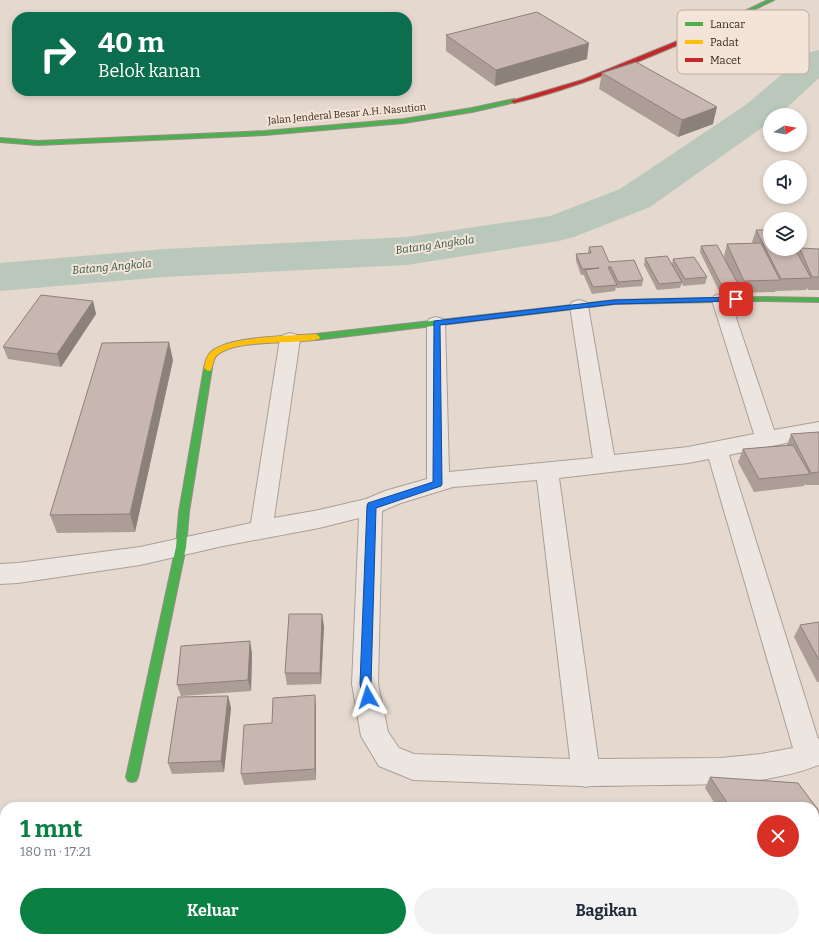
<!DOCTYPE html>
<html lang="id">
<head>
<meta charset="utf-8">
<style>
  body { margin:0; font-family:Bitter,serif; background:#f2f2f3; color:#1f2937; height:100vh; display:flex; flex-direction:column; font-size:15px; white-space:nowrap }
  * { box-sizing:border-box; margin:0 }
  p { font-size:13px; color:#747a83 }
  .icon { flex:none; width:22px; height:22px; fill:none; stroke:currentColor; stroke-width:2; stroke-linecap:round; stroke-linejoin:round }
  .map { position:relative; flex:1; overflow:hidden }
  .side { position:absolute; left:0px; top:802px; width:819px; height:140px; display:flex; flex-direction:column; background:#fff; border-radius:16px 16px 0 0; box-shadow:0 2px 6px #0003 }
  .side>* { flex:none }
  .guide { position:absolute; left:12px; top:12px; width:400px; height:84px; border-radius:16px; box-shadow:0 2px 6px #0003; background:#0b6e4f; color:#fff; overflow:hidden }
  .needle { width:26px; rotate:79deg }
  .tools { position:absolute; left:763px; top:108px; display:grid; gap:8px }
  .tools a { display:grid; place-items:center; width:44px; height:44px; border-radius:50%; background:#fff; box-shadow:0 2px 6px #0003; font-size:20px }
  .pin { position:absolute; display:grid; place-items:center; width:34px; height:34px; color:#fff; margin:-17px; border-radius:8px; box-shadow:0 2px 6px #0006 }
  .me { position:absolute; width:44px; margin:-22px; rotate:354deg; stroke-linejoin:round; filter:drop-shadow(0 0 3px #0008) }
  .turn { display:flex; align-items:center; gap:14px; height:84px; padding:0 20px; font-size:18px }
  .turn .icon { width:52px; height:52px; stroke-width:2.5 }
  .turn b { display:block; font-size:28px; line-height:34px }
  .round { display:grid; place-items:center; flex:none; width:42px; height:42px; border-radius:21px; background:#f2f2f3 }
  .overview { display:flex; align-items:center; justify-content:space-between; height:68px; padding:0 20px }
  h1 { font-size:24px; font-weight:700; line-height:30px; color:#0b8043 }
  .button { display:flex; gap:8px; margin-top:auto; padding:8px 20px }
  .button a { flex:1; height:46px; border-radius:24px; background:#0b8043; color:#fff; font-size:16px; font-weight:700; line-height:46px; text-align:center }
  .button a+a { background:#f2f2f3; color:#1f2937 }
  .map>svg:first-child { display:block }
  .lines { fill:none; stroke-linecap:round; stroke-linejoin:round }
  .river { fill:#bac8bb; fill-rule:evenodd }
  .street-casing { stroke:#aa9f98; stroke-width:2 }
  .fast-casing { stroke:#9a8e88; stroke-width:2 }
  .slow-casing { stroke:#9a8e88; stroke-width:2 }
  .jam-casing { stroke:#9a8e88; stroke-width:2 }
  .street { fill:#ede6e0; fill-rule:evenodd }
  .fast { fill:#4caf50; fill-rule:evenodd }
  .slow { fill:#ffc107; fill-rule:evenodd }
  .jam { fill:#c62828; fill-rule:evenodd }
  .wall { fill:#ac9d97 }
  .shaded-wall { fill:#8c807b }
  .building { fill:#c8b7b0; stroke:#8c807b }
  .route { fill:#1a73e8; stroke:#114b97 }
  .labels { text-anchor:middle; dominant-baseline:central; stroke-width:4; stroke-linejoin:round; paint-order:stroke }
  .far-street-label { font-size:10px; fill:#392620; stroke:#f4e4d7 }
  .far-water-label { font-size:11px; font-style:italic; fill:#30584b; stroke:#f4e4d7 }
  .key { fill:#f4e4d7; stroke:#bcaba0; stroke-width:1 }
  .key-label { font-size:11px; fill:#392620 }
</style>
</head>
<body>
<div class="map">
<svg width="819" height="942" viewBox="0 0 819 942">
  <rect width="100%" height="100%" fill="#e5d9cf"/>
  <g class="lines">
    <path class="river" d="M819,50V78L779,115H770V122L650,207L574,237L559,241L407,265L164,277L0,291V263L164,249L407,237L550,216L620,189L747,104L807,53Z"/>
    <defs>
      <path id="street" d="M721,294L728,296L730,300L774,430L819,422V436L729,455L818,739L819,738V765C769,784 717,785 663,785C639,785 615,786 590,786L586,787L581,786L413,780L379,766L361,736L352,684L359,518L319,528L223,546L140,565L18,583L0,584V564L18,563L140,547L251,523L280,339L283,335L290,333L297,335L300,339L274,518L319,510L366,499L385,491L427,479V323L429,319L436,317L443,319L445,323L449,472L593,458L570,306L572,302L579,300L586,302L588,306L614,455L688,447L754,434L712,300L714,296ZM709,459L793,748L761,754L721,758L598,759L559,478L688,463ZM537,480L570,759L414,754L399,748L388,732L378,684L382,511L401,503L453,487Z"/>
      <g id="fast">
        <path d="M768,0H774L699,36L694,35Z"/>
        <path d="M514,99L516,100V102L472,112L404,123L265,135L38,145L0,142V138L38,141L265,131L404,119L472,108Z"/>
        <path d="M765,297L819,298V302L765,301L615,304L316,340L312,337L316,334L615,300Z"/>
        <path d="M208,365L212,368L189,512L186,547L138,777L136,781L132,782L128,781L126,777L176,547L179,512L204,368Z"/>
      </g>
      <path id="slow" d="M316,334L320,337L319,339C295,345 234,338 216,356C213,360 213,365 211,370L208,371L204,368C205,362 207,355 212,351C231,336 291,336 316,334Z"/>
      <path id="jam" d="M697,33L700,35L699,36C638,62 578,88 514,103L511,101L582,80Z"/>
    </defs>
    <use href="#street" class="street-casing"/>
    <use href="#fast" class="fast-casing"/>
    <use href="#slow" class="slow-casing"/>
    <use href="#jam" class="jam-casing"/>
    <use href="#street" class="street"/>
    <use href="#fast" class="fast"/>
    <use href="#slow" class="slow"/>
    <use href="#jam" class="jam"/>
  </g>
  <g class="wall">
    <path d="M446,35L587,59L495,86L446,51Z"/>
    <path d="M602,73L713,124L678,137L599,89Z"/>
    <path d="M756,230L798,253L799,249H819V290H808L807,288L806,290L776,291V290L775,292L740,293L737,286L736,290L719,291L700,252L701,246L725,260L724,256L727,244L753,243L752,242Z"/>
    <path d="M589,247L609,262L643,280L642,286L617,288L616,287L615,291L592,294L584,276V275H581L576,261V254H588Z"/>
    <path d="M645,258L672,264L673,259L707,277L705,284L683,286L682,283L680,288L657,290L644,265Z"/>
    <path d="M93,301L96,314L61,367L8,359L3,347Z"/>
    <path d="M173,360L135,532L57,533L50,515Z"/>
    <path d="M819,432V485H806L805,484L804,486L754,492L738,462L743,449L787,445L791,434Z"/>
    <path d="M819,622V682H817L794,637L800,625Z"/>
    <path d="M324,626L321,684L287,685L285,673Z"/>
    <path d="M252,653L251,691L181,696L177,685Z"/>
    <path d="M228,696L231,708L224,772L172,774L168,763Z"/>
    <path d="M316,707V780L244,785L241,774L272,723Z"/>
    <path d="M710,777L798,783L819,811V866L814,868V807H717L705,788Z"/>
  </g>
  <g class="shaded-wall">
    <path d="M589,43L587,59L495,86L496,70Z"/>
    <path d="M717,107L713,124L678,137L682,120Z"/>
    <path d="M93,301L96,314L61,367L57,354Z"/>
    <path d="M169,342L173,360L135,532L130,514Z"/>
    <path d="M322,614L324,626L321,684L320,673Z"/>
    <path d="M250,641L252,653L251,691L248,680Z"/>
    <path d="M315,695L316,707V780L315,769Z"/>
    <path d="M228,696L231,708L224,772L221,761Z"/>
    <path d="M819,860V866L814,868V862Z"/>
  </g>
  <g class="building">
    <path d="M537,12L589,43L496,70L446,35Z"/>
    <path d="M636,62L717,107L682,120L602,73Z"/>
    <path d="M756,230H770V249H795L811,278L781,279Z"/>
    <path d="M761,243L780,280L744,281L727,244Z"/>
    <path d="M717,245L738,284H721L701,246Z"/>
    <path d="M602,246L609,262L634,260L643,280L618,282L611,267H608L617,285L593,287L585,270L599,268L582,269L576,254L591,253L589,247Z"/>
    <path d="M800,248L819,249V277H812L800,249Z"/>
    <path d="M667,256L682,282L659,284L645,258Z"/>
    <path d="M694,257L707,277L685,279L673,259Z"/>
    <path d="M41,295L93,301L57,354L3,347Z"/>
    <path d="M169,342L130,514L50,515L102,343Z"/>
    <path d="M819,432V472L811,473L791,434Z"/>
    <path d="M793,445L810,474L759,479L743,449Z"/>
    <path d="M289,614H322L320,673H285Z"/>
    <path d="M819,622V660L800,625Z"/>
    <path d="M250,641L248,680L177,685L181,646Z"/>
    <path d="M315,695V769L241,774L244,725L272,723L273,698Z"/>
    <path d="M228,696L221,761L168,763L178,697Z"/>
    <path d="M710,777L798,783L819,811V860L814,862V807H730Z"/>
  </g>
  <path class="route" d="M736,297L739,299L738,301L615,304L440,325L442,484L441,486L376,508L371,684L373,697L372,701L368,702L364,701L360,684L367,506L368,503L433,482L434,321L615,300Z"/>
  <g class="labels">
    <g class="far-street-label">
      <text transform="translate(347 114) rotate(-5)">Jalan Jenderal Besar A.H. Nasution</text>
    </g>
    <g class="far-water-label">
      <text transform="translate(435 245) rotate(-8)">Batang Angkola</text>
      <text transform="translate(112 267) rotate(-5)">Batang Angkola</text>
    </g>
  </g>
  <rect x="677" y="10" width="132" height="64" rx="6" class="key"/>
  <rect x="685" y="22" width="18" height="4" fill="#4caf50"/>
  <rect x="685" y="40" width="18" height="4" fill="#ffc107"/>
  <rect x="685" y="58" width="18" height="4" fill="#c62828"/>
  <g class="key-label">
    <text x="710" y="28">Lancar</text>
    <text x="710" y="46">Padat</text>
    <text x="710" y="64">Macet</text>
  </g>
</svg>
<div class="tools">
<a><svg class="needle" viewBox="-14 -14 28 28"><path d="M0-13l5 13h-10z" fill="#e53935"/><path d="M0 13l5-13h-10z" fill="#747a83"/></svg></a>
<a><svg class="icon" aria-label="sound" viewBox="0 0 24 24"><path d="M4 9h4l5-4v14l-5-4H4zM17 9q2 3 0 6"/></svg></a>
<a><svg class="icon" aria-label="layers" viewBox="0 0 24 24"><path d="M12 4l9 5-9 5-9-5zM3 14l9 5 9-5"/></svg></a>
</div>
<div class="pin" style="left:736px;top:299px;background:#d93025"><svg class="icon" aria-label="arrive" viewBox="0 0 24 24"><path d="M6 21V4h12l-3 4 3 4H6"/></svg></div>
<svg class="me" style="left:368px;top:697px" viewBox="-20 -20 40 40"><path d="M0-17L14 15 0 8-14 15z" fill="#1a73e8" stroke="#fff" stroke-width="4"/></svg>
<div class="guide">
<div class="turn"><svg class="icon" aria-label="right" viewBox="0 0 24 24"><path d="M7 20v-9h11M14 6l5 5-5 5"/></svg><div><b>40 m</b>Belok kanan</div></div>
</div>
<section class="side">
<div class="overview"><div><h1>1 mnt</h1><p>180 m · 17:21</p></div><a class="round" style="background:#d93025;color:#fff"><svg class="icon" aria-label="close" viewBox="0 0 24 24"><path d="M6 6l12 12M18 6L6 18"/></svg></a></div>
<div class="button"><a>Keluar</a><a>Bagikan</a></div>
</section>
</div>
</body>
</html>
